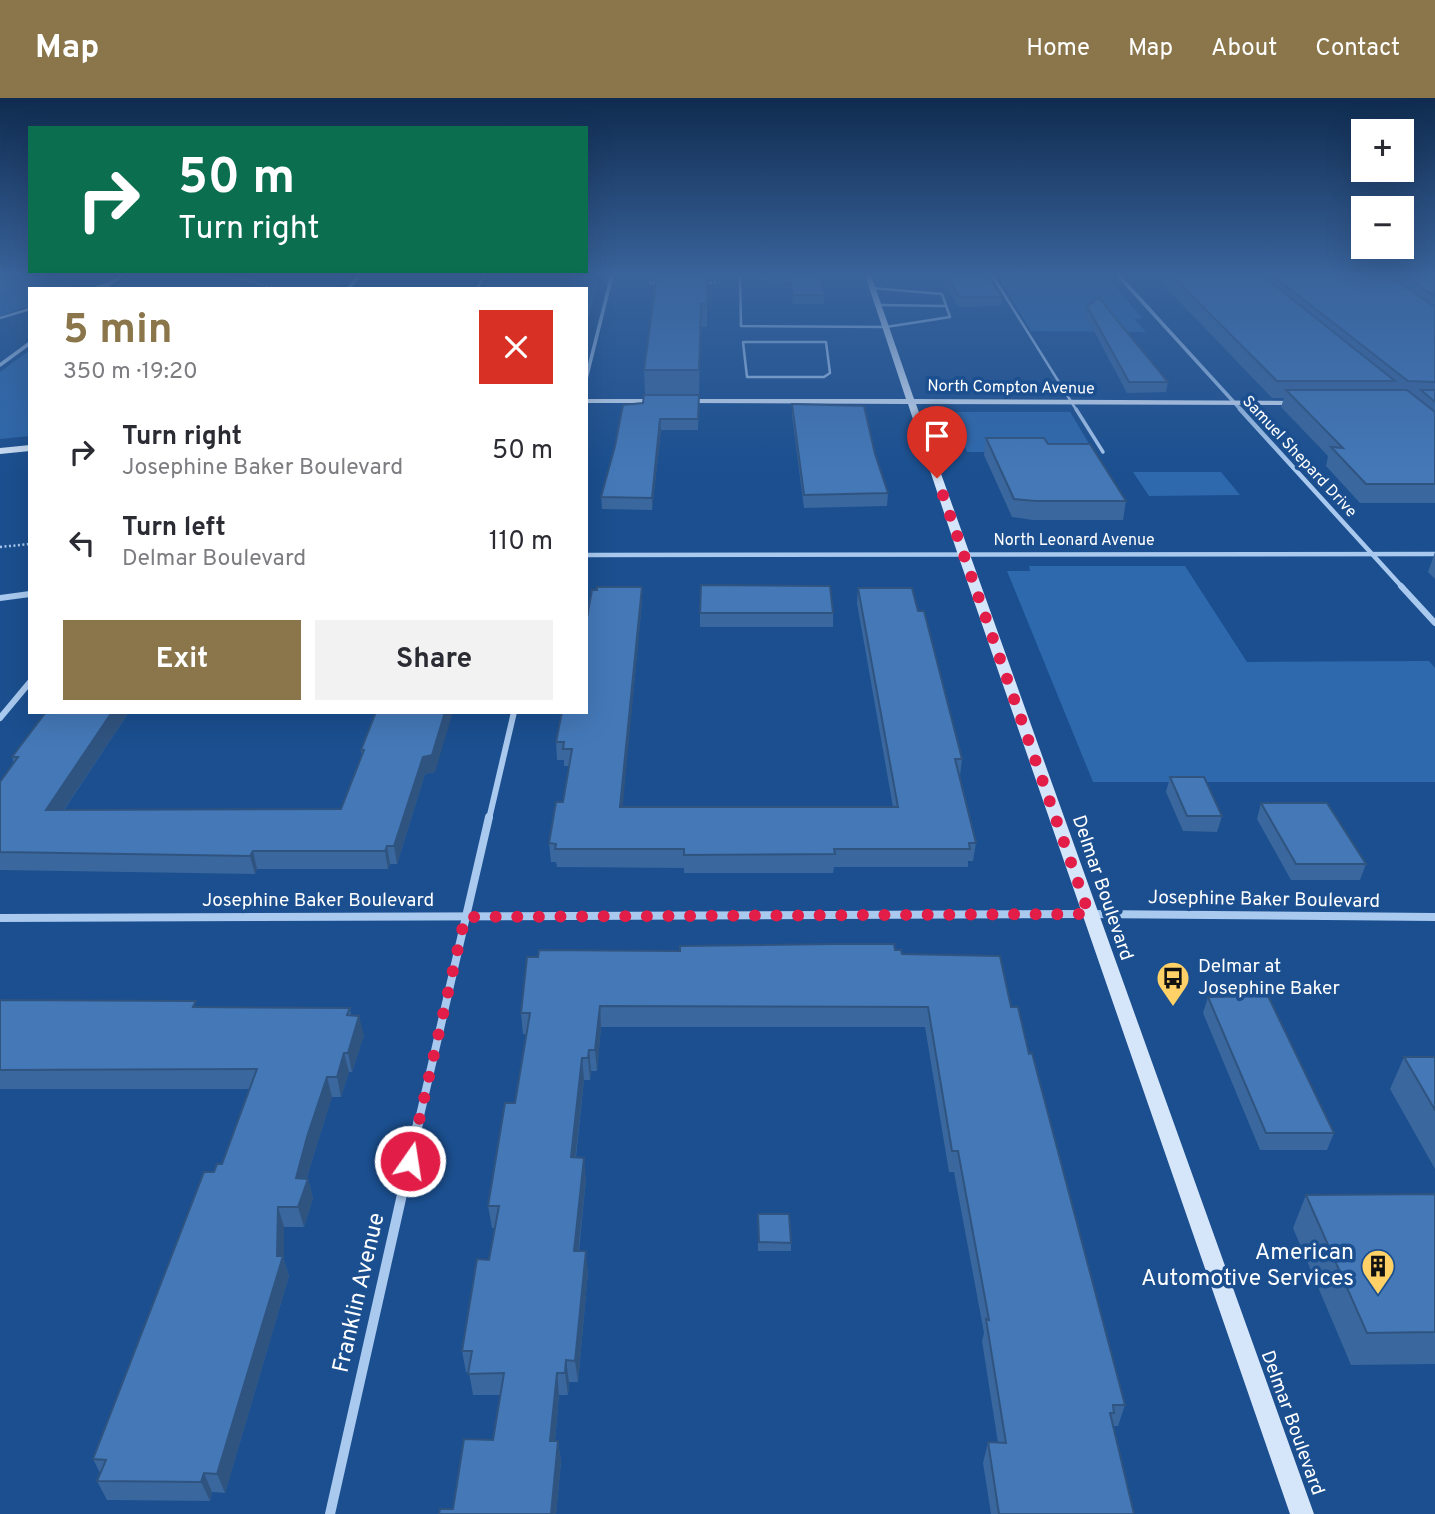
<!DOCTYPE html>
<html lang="en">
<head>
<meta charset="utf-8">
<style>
  body { margin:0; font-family:Overpass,sans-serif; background:#f2f2f3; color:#2b2b33; height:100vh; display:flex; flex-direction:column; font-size:26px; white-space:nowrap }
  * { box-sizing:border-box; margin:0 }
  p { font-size:23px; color:#7c7c81 }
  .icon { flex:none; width:38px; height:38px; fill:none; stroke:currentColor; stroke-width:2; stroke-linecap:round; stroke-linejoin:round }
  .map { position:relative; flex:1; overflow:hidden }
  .sheet { position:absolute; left:28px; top:189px; width:560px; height:427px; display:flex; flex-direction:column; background:#fff; border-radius:0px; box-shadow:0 7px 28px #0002 }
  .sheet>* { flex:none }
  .banner { position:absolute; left:28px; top:28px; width:560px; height:147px; border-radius:0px; box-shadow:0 7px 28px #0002; background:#0b6e4f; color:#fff; overflow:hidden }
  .buttons { position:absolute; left:1351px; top:21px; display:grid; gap:14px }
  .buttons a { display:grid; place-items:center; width:63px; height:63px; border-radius:0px; background:#fff; box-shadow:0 7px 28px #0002; font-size:35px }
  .pin { position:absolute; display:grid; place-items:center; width:60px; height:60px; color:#fff; margin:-72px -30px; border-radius:50% 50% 50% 0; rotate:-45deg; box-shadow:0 0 7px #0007 }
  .pin .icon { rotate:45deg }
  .me { position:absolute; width:77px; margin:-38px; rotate:13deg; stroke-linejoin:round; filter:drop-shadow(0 0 5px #0008) }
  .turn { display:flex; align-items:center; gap:24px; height:147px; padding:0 35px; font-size:32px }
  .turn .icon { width:91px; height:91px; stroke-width:2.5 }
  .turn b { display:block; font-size:49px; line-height:60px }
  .round { display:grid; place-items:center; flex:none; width:74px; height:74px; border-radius:0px; background:#f2f2f3 }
  .head { display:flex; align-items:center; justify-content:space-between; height:119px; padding:0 35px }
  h1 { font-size:42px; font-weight:700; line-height:52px; color:#8a764a }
  .action { display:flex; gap:14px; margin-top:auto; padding:14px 35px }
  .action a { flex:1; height:80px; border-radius:0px; background:#8a764a; color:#fff; font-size:28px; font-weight:700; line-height:80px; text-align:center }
  .action a+a { background:#f2f2f3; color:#2b2b33 }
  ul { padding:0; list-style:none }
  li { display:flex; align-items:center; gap:21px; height:91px; padding:0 35px }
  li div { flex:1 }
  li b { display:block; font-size:26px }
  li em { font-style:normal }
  header { display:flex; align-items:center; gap:42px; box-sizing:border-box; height:98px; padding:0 35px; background:#8a764a; color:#fff }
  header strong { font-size:33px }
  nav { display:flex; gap:38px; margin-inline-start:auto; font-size:24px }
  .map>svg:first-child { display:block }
  .green { fill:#2e69ad }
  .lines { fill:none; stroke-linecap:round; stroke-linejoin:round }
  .path { stroke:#a9c9ee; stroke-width:2.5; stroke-dasharray:2 2.5; stroke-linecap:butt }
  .lane-far1 { stroke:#a9c9ee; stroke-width:2.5 }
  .lane { stroke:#a9c9ee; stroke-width:3.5 }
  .street-far4 { stroke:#a9c9ee; stroke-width:3.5 }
  .street-far3 { stroke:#a9c9ee; stroke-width:4.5 }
  .street-far2 { stroke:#a9c9ee; stroke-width:6 }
  .street-far1 { stroke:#a9c9ee; stroke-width:8 }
  .street { stroke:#a9c9ee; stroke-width:10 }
  .secondary { fill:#d6e6fa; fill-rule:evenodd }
  .wall { fill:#3a679d }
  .shaded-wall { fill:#305480 }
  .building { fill:#4478b7; stroke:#305480; stroke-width:2 }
  .route { stroke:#e11d48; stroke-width:12; stroke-dasharray:0 21.6 }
  .labels { text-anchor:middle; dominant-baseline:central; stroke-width:7; stroke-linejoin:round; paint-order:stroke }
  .far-street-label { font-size:16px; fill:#fff; stroke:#1b4f8f }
  .street-label { font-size:19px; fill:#fff; stroke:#1b4f8f }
  .poi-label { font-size:19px; fill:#fff; stroke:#1b4f8f; text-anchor:start }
  .near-poi-label { font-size:23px; fill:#fff; stroke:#1b4f8f; text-anchor:end }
  .near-street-label { font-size:23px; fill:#fff; stroke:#1b4f8f }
</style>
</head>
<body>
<header>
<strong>Map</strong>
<nav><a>Home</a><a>Map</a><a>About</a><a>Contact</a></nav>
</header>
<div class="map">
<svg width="1435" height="1416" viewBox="0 0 1435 1416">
  <rect width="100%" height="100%" fill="#1b4f8f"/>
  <g class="green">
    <path d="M17,177H106H86L67,191H30V208L0,218V182Z"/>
    <path d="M130,177H347L335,191H111Z"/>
    <path d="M491,177H600L586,228V191H484Z"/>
    <path d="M997,177H1105L1142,220L1134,221L1146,234L1031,233Z"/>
    <path d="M30,252V338L0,341V274Z"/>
    <path d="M951,314H1070L1094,354H967Z"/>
    <path d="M1133,374H1221L1240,397L1149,398Z"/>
    <path d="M1029,468H1185L1247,564L1429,563L1435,570V684H1093L1007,473H1030Z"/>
  </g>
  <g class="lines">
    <g class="path">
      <path d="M213,177L251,183L276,191"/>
      <path d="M757,180L793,183"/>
      <path d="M657,183L660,185H650Z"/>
      <path d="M701,186L720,184"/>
      <path d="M0,449L30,446"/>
    </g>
    <g class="lane-far1">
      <path d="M740,177L741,228L886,229L950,219L942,196L872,190"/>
      <path d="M992,177L1077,313"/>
      <path d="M92,191L112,184"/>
      <path d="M477,191L485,177"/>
      <path d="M878,207L946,208"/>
      <path d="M0,220L30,211"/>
      <path d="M743,244H826L830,275L824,279H747Z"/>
    </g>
    <path class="lane" d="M1076,311L1103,354"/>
    <g class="street-far4">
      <path d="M1118,177L1242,313"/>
      <path d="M103,191L122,177"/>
      <path d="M348,191L360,177"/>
      <path d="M0,267L30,245"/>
      <path d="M586,281L612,177"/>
    </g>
    <g class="street-far3">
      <path d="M1240,311L1403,490"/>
      <path d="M586,457L1435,456"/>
    </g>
    <g class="street-far2">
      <path d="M1401,488L1435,525"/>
      <path d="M0,500L30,496"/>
      <path d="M0,620L30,584"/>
      <path d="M489,721L514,614"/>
    </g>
    <g class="street-far1">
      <path d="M0,820L1089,816L1435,819"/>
      <path d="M419,1022L489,719"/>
    </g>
    <path class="street" d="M330,1416L419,1021"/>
    <g class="secondary">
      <path d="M865,177H871L914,301L1301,303L1305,305L1301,307L916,306L1314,1416H1290L958,457L908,306L680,305L676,303L680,301H906Z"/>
      <path d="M586,301H660L664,303L660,305H586Z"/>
      <path d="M30,347V353L0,356V350Z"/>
    </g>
  </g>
  <g class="wall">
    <path d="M707,177V229H701L698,332H661L652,412L602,411L601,399L643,305L645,297L644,272Z"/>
    <path d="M789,177H820L824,197V206H793Z"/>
    <path d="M941,177H988L1002,199L1001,208L958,209Z"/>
    <path d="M1154,177H1435V405H1360L1326,368L1328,358L1281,309L1284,300H1272Z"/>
    <path d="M1087,208L1168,284L1166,294L1127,295L1086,218Z"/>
    <path d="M792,306L875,356L888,395L887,408L804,410L792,317Z"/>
    <path d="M986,340L1048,346L1126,403L1123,422H1032L1012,419L984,357Z"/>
    <path d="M1435,454V481L1428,474Z"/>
    <path d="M858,490L918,513L962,661L960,678L976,745L973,763H968V769H834L833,775H684V770L557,769L556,764H551L549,745L563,704L569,668H564V662H557L556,644L642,504L622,709H893L857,505Z"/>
    <rect x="700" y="515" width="133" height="14"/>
    <path d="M46,614H129L64,712L341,711L362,658L361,652L376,614L435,674L425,676L397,766H390L388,771H257L255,776L0,772V684L14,665L12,659Z"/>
    <path d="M1170,679L1222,718L1217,734L1183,733L1166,694Z"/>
    <path d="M1261,705L1366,766L1360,782H1291L1257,721Z"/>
    <path d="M895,852L1011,909L1029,956L1125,1307L1118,1328H1113L1134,1416H991L983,1365L988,1344L998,1345L982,1243L984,1235L954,1074H949L925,929H601L597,973H591L590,982H584L576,1059L586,1081L579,1153L588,1174L578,1284H569L568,1297H559L555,1343H558L561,1364L556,1416H439L453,1411L493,1342L500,1297H473L469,1274H466L462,1253L489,1162L495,1130H492L488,1108L515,1005L526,936H523L521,915L538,859L680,853Z"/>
    <path d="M1208,899L1334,1035L1327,1052H1260L1203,915Z"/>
    <path d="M0,902L198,909L350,910L351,917L364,937L352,974H349L341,999H332L313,1059L307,1080L308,1081L313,1100L304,1129H284V1162L289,1178L225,1395L212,1394L210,1403L107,1402L97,1383L100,1375L93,1361L214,1074L222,1066L250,991H0Z"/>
    <path d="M1404,959H1435V1071L1390,991Z"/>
    <path d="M1435,1096V1266L1351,1267L1293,1130L1306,1097Z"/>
    <path d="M758,1125L791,1145V1153H758Z"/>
  </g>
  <g class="shaded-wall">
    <path d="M701,206V229L699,298V272Z"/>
    <path d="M660,321L661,332L652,412V400Z"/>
    <path d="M642,489V504L621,727L620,709Z"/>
    <path d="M112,614H129L52,729L46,712Z"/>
    <path d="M445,614H453L435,674L425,676L397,766L394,748L423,659Z"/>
    <path d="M387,748L390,766L388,771L385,753Z"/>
    <path d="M253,753L257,771L255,776L250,758Z"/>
    <path d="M600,908L601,929L597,973L595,952Z"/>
    <path d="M359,918L364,937L352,974L348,955Z"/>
    <path d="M589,952L591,973L590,982L588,960Z"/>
    <path d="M344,955L349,974L341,999L337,979Z"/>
    <path d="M582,960L584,982L573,1080L571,1059Z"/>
    <path d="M327,979L332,999L313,1059L301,1100L296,1080L307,1039Z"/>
    <path d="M584,1060L586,1081L576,1174L574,1153Z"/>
    <path d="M308,1081L313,1100L304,1129L298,1109Z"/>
    <path d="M278,1109L284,1129V1162L289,1178L225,1395L217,1376L277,1158Z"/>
    <path d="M586,1153L588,1174L578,1284L575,1263Z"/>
    <path d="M566,1262L569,1284L568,1297L565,1275Z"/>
    <path d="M557,1275L559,1297L553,1364L550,1343Z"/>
    <path d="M558,1343L561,1364L556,1416H551Z"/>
    <path d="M204,1375L212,1394L210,1403L201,1384Z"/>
  </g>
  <g class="building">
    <path d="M657,177H707V206H701L699,272H644Z"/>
    <path d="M790,177H820L824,197H793Z"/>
    <path d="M947,177H988L1002,199H959Z"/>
    <path d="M1171,177H1262L1395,283H1277Z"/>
    <path d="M1272,177H1388L1435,209V284L1408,283Z"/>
    <path d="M1403,177H1435V198Z"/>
    <path d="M1099,200L1168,284H1129L1087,208Z"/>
    <path d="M1286,292H1407L1435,314V386H1366L1331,349L1343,350Z"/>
    <path d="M1421,292H1435V304Z"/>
    <path d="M644,297H699L698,321H660L652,400L601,399L615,348L623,307L643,305Z"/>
    <path d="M792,306L864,308L875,356L888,395L804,397Z"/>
    <path d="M986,340H1044L1048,346H1090L1126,403H1035L1014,401Z"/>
    <path d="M701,487L830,488L833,515H700Z"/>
    <path d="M597,489H642L620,709H898L858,490H912L918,513H924L962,661H955L976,745H969L970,751H834L835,756L684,757V751H555L556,746L549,745L556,704H563L572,651H563L564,644H556L562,614H586V525L592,492H597Z"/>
    <path d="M46,614H112L46,712L341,711L364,652H361L376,614H445L432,657L423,659L394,748H387L385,753H253L250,758L0,754V684L18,659H12Z"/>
    <path d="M1170,679H1204L1222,718H1187Z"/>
    <path d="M1261,705H1327L1366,766H1296Z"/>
    <path d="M833,846H894L895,852H901L902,856L1000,858L1011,909H1018L1029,956L1032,955L1125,1307H1113L1114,1315H1110L1134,1416H999L988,1344L1006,1345L986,1221L989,1222L958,1053H952L928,909L600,908L595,952H589L588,960H582L571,1059L584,1060L574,1153H586L575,1263L566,1262L565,1275H557L550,1343H558L551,1416H439L440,1411H453L464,1341L493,1342L504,1275L468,1276L472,1253H462L477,1161L489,1162L499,1108H488L505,1005H515L530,915H521L527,859H538L539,852L680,853V848Z"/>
    <path d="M1268,898L1334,1035H1266L1208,899Z"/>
    <path d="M0,902L196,903L193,909L350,910L347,917L359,918L348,955H344L337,979H327L307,1039L296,1080L308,1081L298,1109H278L277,1158H283L217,1376L204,1375L201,1384L97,1383L106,1362L93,1361L204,1074H214L217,1066H222L257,971L0,972Z"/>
    <path d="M1404,959H1435V1012Z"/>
    <path d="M1435,1096V1234L1367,1235L1306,1097Z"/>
    <path d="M758,1116H789L791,1145L759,1144Z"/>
  </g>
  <linearGradient id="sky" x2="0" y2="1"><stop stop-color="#0f2b4f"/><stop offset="0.47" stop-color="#39639b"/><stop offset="1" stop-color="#39639b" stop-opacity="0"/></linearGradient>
  <rect width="1435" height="375" fill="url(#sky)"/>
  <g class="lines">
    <path class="route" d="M410,1063L465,819L1089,816L937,380"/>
  </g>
  <defs>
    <symbol id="bus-pin" viewBox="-11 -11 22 30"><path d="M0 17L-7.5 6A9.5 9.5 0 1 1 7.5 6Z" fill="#ffd166" stroke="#1b4f8f"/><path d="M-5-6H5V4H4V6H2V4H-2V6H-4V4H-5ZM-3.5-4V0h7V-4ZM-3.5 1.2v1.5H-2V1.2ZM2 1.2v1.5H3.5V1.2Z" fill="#111"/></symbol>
    <symbol id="building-pin" viewBox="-11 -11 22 30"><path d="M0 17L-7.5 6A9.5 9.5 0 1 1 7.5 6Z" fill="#ffd166" stroke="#1b4f8f"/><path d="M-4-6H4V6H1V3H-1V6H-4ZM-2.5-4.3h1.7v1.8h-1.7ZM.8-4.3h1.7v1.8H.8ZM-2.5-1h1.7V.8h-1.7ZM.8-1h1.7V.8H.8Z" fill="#111"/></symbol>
  </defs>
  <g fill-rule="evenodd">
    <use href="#bus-pin" x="1154" y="861" width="38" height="52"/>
    <use href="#building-pin" x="1359" y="1149" width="38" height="52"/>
  </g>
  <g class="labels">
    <g class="far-street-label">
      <text transform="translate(1011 290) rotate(1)">North Compton Avenue</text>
      <text transform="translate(1299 359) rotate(47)">Samuel Shepard Drive</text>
      <text x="1074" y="443">North Leonard Avenue</text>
    </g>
    <g class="street-label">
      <text transform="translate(1102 790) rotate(71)">Delmar Boulevard</text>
      <text transform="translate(1264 802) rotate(1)">Josephine Baker Boulevard</text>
      <text x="318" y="803">Josephine Baker Boulevard</text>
      <text transform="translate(1292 1325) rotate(70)">Delmar Boulevard</text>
    </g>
    <g class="poi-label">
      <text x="1198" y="869">Delmar at<tspan x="1198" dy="22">Josephine Baker</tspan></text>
    </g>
    <g class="near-poi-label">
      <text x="1354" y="1155">American<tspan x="1354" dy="26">Automotive Services</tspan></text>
    </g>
    <g class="near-street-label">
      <text transform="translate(360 1195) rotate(-77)">Franklin Avenue</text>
    </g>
  </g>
</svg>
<div class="buttons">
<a>+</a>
<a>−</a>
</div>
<div class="pin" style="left:937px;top:380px;background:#d93025"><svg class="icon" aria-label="arrive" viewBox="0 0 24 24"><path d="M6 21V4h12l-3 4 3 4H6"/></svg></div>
<svg class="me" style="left:410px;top:1063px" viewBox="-20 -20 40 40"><circle r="17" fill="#e11d48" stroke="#fff" stroke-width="3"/><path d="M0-11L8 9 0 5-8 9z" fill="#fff"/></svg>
<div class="banner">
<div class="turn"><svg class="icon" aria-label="right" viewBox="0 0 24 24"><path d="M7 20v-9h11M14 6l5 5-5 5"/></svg><div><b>50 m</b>Turn right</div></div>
</div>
<section class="sheet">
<div class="head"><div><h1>5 min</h1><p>350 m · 19:20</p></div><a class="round" style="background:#d93025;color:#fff"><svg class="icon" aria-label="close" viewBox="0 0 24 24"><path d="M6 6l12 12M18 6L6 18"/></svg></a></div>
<ul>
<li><svg class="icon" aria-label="right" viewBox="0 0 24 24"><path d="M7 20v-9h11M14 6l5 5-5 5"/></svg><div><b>Turn right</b><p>Josephine Baker Boulevard</p></div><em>50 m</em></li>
<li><svg class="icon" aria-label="left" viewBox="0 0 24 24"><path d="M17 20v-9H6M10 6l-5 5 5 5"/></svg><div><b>Turn left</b><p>Delmar Boulevard</p></div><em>110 m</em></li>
</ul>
<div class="action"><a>Exit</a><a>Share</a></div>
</section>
</div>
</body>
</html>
